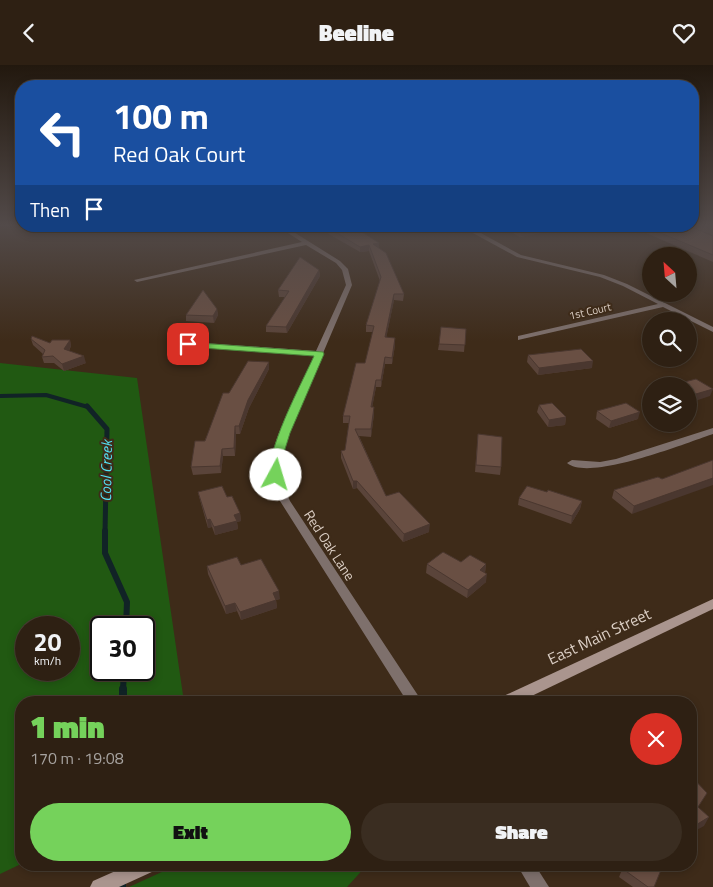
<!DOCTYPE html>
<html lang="en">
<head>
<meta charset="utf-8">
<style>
  body { margin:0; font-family:"Titillium Web",sans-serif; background:#3a2d21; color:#f1f3f6; height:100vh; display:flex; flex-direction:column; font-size:19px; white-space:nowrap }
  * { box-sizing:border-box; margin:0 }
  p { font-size:16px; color:#a7a3a0 }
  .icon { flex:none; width:28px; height:28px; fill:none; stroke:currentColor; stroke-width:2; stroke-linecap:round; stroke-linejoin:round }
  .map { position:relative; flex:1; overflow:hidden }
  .sheet { position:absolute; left:15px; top:631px; width:682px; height:175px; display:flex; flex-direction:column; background:#2e2013; border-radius:20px; box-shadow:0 2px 8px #0003,0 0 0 1px #493e33 }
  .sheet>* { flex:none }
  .top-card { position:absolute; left:15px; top:15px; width:684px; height:152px; border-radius:20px; box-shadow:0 2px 8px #0003,0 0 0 1px #493e33; background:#1a4fa0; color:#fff; overflow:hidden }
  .needle { width:32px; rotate:334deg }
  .controls { position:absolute; left:642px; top:182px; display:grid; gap:10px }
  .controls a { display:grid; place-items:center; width:55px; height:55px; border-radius:50%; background:#2e2013; box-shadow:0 2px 8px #0003,0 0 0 1px #493e33; font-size:25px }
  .speed { position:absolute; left:15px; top:551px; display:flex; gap:10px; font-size:25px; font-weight:700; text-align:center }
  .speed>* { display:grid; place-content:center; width:65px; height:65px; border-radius:50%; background:#2e2013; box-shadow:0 2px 8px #0003,0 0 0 1px #493e33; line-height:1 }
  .speed small { font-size:12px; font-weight:400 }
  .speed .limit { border:2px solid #111; border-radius:8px; background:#fff; color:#111 }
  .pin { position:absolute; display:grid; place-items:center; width:42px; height:42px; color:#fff; margin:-21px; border-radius:10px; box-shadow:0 2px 8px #0006 }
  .me { position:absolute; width:55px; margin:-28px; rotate:6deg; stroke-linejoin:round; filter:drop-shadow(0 0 4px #0008) }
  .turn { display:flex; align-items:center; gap:18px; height:105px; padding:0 15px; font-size:22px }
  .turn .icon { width:65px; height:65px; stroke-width:2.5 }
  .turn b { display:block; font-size:35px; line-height:42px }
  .then { display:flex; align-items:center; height:48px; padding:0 15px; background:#0003; gap:10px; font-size:19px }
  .round { display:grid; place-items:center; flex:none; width:52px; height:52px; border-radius:26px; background:#3a2d21 }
  .headline { display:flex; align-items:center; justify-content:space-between; height:85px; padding:0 15px }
  h1 { font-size:30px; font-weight:800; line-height:38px; color:#75d25b }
  .cta { display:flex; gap:10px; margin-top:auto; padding:10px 15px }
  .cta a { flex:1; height:58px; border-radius:30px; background:#75d25b; color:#111; font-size:20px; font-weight:800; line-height:58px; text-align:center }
  .cta a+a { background:#3a2d21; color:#f1f3f6 }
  header { display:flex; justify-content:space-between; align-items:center; height:65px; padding:0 15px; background:#2e2013; font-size:22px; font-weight:800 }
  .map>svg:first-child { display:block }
  .green { fill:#215912; fill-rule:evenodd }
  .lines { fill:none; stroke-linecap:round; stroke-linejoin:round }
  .stream-far3 { stroke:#112326; stroke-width:4 }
  .stream-far2 { stroke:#112326; stroke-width:5 }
  .stream-far1 { stroke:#112326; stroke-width:6 }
  .stream { stroke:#112326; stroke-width:8 }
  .street { fill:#7e706c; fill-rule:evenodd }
  .secondary { fill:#aa958e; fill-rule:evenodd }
  .wall { fill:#5a443a }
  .shaded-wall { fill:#4a372f }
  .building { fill:#694f43; stroke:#4a372f }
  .route { fill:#75d25b; stroke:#4c883b }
  .labels { text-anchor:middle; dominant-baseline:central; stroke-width:4; stroke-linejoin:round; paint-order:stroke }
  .far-street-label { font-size:11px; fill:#dbcec4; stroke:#3e2b19 }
  .street-label { font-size:14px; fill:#dbcec4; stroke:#3e2b19 }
  .water-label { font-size:15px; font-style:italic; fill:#53e3f6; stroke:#3e2b19 }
  .near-street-label { font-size:16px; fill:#dbcec4; stroke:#3e2b19 }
</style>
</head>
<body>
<header><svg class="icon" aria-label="back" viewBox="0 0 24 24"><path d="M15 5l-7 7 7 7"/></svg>Beeline<svg class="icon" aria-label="heart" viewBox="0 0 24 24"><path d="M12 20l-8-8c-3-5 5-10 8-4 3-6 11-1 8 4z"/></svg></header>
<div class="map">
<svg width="713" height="822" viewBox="0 0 713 822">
  <rect width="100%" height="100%" fill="#3e2b19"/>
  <g class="green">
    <path d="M0,298L137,313L184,637L21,638V799L0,809ZM26,562H69V605H26ZM101,562H144V605H101Z"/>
    <path d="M177,800H367L347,822H129Z"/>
  </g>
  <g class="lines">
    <path class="stream-far3" d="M0,331L46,330L88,342"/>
    <path class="stream-far2" d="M87,341L107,364L105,468"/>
    <g class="stream-far1">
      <path d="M105,466V488L127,537L126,562"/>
      <path d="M123,625L124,605"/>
    </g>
    <g class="stream">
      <path d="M123,638V624"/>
      <path d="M122,800V822"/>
    </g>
    <g class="street">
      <path d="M277,161H284L340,196L348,204L352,220L289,368L279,400L283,421L290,436L423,638H408L280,436L273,421L269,400L279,368L314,291L189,281L185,279L189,277L316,286L346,220L342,205L336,198L306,180L137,217L134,215L302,177Z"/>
      <path d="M460,161H468L521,190L604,210L627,219L713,262V267L663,242L518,275V271L658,239L623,221L600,212L517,192Z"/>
      <path d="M713,363V369C686,378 589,417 567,398L572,395L600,397L616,394Z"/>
      <path d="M517,800H535L549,822H530Z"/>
    </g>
    <g class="secondary">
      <path d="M713,534V544L517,638H495L497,634Z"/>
      <path d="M129,800H156L154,806L119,822H90L93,816Z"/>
    </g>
  </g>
  <g class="wall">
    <path d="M500,161H577L520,172Z"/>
    <path d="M630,161H689L713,171V197Z"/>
    <path d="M690,161H713V171Z"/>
    <path d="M327,162L379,184L404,229L403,236L394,235L386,273L395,280L392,299H385L381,322H376L372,342L374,349L371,372L359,371L386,431L429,467L403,477L357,423L353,424L341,393V386L345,385L349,358H343V351L365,298L373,267H366V260L380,216L369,186L360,187L327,168Z"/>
    <path d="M319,205L320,211L287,268L266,267V261L285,232H279L278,225Z"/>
    <path d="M217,244L218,250L214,258L186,256V250Z"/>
    <path d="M466,264L464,287L438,285L439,279Z"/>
    <path d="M31,274L50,278L70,275L71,281L69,286L86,298L64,306L54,298H44L42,292L43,289L33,280Z"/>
    <path d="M528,290L592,303L538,310L527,297Z"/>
    <path d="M269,297V304L249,343L240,369H236L235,391H223L221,408L193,410L191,402L229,328Z"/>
    <path d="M539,340L566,352L565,360L548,362L537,347Z"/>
    <path d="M597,346L638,354L609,363L596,354Z"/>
    <path d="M478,369L501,402L500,410L475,407Z"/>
    <path d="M658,412L632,449L612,433L614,425Z"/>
    <path d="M198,427L227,432L240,448L241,456L237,457L238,464L215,470L212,462L208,463L200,435Z"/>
    <path d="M547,427L582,436L580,444L571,459L518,440L519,433Z"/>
    <path d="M461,497L486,499L485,508L486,517L467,533L426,508L427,499Z"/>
    <path d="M241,500L280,534L276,535L277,543L241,555L237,546L226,549L208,509L207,501Z"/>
    <path d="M624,800L654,822H633L619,812Z"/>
  </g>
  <g class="shaded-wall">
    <path d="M549,161H577L520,172L521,166Z"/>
    <path d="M379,178V184L373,179Z"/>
    <path d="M369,180V186L360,187V182Z"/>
    <path d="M319,205L320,211L287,268L286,262Z"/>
    <path d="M394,229V235L385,279V272Z"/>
    <path d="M217,244L218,250L214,258L213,251Z"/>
    <path d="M395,273V280L392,299V293Z"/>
    <path d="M70,275L71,281L66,291L64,284Z"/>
    <path d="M84,291L86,298L64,306L62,299Z"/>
    <path d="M385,292V299L381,322V315Z"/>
    <path d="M593,296L592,303L538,310L539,303Z"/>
    <path d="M269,297V304L249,343L240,369L239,361L248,335Z"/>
    <path d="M376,315V322L371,349V342Z"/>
    <path d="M713,324L710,331L689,338V331Z"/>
    <path d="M374,342V349L371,372V364Z"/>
    <path d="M640,347L638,354L609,363L611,356Z"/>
    <path d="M566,352L565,360L548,362L549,355Z"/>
    <path d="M235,361L236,369L235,391L234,383Z"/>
    <path d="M222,384L223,391L221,408L220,401Z"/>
    <path d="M713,413V420L632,449L634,441Z"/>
    <path d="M353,416H357V423L353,424Z"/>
    <path d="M582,436L580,444L571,459L572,451Z"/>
    <path d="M240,448L241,456L237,457L238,464L215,470L214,462L234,450Z"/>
    <path d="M210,454L212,462L208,463L207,455Z"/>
    <path d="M430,459L429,467L403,477L404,469Z"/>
    <path d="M486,499L485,507L479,513L480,505Z"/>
    <path d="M487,509L486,517L467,533L468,525Z"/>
    <path d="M279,526L280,534L276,535L277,543L241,555L240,547L273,528Z"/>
    <path d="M235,538L237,546L226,549L225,541Z"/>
    <path d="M709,752L704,761L691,768V763Z"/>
  </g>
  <g class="building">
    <path d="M333,161H353L379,178L373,179L386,188L404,229H394L385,272L395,273L392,293L385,292L381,315H376L371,342H374L371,364H355L386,431L399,427L430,459L404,469L357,416H353L341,386L345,385L350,351H343L356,298H365L374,261L366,260L381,212L369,180L360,182L327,162Z"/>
    <path d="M511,161H549L521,166Z"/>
    <path d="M644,161H689L713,171V190Z"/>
    <path d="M704,161H713V165Z"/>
    <path d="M300,192L319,205L286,262L266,261L289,226L278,225Z"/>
    <path d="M203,225L217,244L213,251L186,250Z"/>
    <path d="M441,262L466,264L465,280L439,279Z"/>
    <path d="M32,271L50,278L52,275H70L64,284L84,291L62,299L53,291L42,292L45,285L31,274Z"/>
    <path d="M581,284L593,296L539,303L528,290Z"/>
    <path d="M248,296L269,297L248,335L239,361H235L234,383L222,384L220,401L191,402L195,376H205L223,328H229Z"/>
    <path d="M696,314L713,324L689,331V321H669Z"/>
    <path d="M552,338L566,352L549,355L539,340Z"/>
    <path d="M626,338L640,347L611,356L597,346Z"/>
    <path d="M478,369L502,372L501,402L476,400Z"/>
    <path d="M713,395V413L634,441L614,425L658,412L662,414Z"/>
    <path d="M222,421L227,432L232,431L240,448L234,450L237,456L214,462L210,454L207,455L198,427Z"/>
    <path d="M527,421L547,427L548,425L582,436L572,451L519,433Z"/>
    <path d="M443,487L461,497L470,490L486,499L480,505L487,509L468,525L427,499Z"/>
    <path d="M237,492L241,500L261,494L279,526L273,528L276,535L240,547L235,538L225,541L207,501Z"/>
    <path d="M691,711L707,728L698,742L709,752L691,763Z"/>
    <path d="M624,800H663L654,822H648L623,804Z"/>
  </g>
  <linearGradient id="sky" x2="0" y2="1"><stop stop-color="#22180e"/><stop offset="0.58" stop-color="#524a49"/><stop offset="1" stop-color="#524a49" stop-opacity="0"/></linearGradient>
  <rect width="713" height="276" fill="url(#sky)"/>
  <path class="route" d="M185,277L323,287L324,289L290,368L280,400V413H272C261,393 304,314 314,291L188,282L185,281Z"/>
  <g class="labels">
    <g class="far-street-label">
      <text transform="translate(590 246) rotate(-13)">1st Court</text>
    </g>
    <g class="street-label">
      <text transform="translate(330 480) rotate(57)">Red Oak Lane</text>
    </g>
    <g class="water-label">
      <text transform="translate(106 406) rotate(-89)">Cool Creek</text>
    </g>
    <g class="near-street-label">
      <text transform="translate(599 571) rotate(-25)">East Main Street</text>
    </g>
  </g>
</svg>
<div class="controls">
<a><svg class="needle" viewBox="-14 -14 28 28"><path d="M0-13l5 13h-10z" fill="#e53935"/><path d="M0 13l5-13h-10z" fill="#a7a3a0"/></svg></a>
<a><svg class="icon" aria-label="search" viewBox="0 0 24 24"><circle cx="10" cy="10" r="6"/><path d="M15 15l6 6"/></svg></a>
<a><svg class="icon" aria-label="layers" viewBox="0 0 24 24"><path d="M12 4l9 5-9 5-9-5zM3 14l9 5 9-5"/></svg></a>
</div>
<div class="speed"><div>20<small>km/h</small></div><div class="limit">30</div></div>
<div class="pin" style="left:188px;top:279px;background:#d93025"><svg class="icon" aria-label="arrive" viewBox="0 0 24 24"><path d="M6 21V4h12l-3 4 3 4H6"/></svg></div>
<svg class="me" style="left:276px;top:410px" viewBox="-20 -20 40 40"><circle r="19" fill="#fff"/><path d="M0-13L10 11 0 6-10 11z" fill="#75d25b"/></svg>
<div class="top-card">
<div class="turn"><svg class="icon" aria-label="left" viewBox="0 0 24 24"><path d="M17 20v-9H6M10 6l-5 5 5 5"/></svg><div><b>100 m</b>Red Oak Court</div></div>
<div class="then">Then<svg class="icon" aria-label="arrive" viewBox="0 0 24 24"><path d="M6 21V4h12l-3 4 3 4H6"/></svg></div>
</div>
<section class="sheet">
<div class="headline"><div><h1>1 min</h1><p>170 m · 19:08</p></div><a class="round" style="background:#d93025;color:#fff"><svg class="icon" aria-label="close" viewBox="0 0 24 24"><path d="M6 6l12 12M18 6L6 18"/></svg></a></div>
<div class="cta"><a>Exit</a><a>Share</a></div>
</section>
</div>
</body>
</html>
